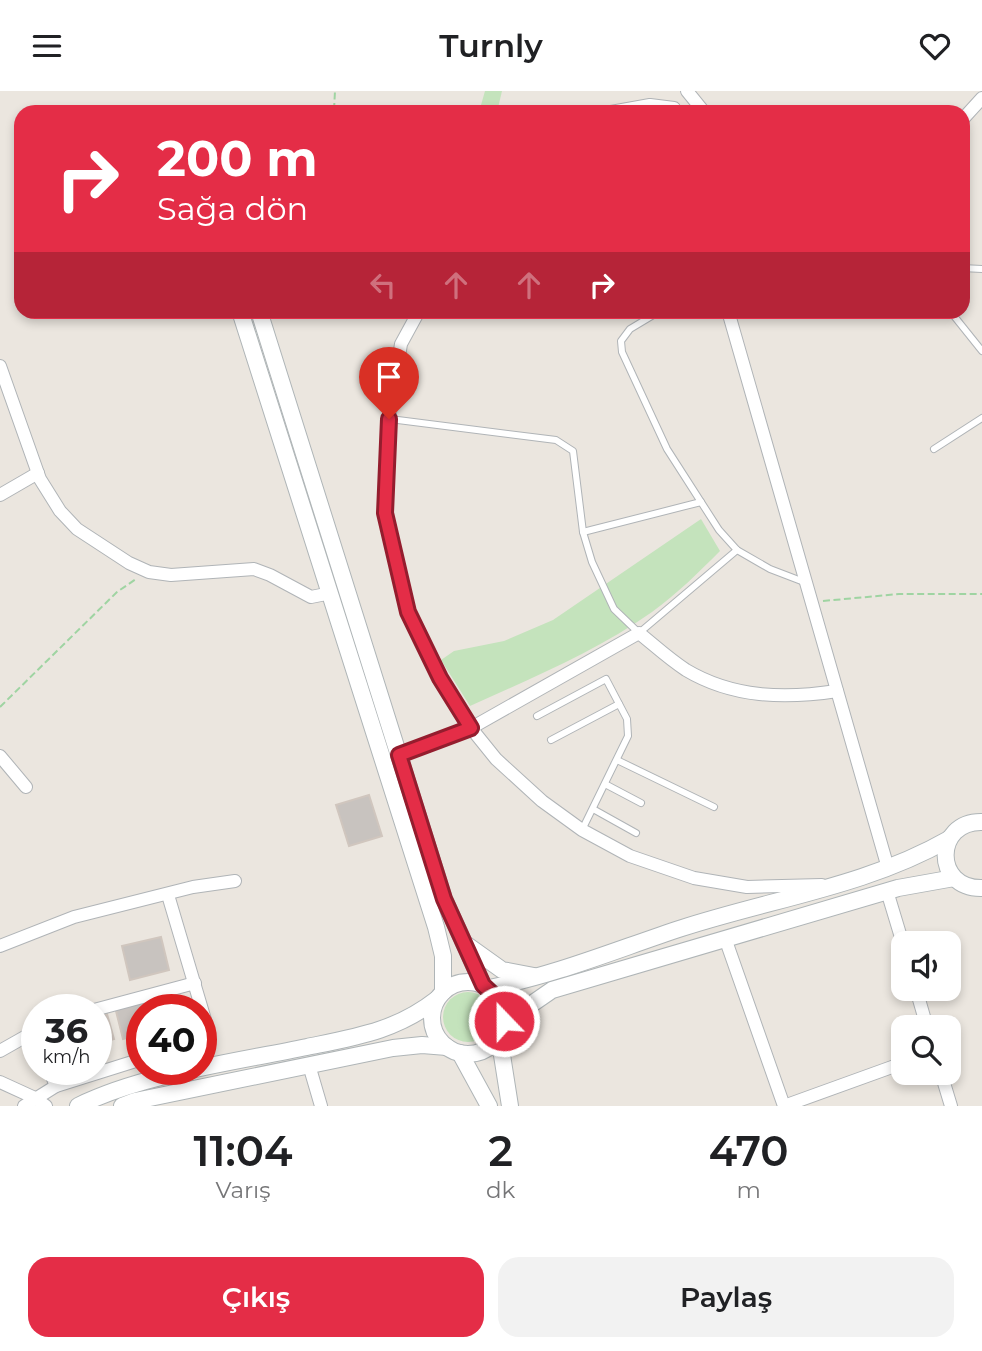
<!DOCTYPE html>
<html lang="tr">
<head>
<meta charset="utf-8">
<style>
  body { margin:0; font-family:Montserrat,sans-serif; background:#f2f2f2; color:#202124; height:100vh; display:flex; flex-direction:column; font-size:26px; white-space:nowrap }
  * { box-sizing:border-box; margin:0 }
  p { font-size:23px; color:#757577 }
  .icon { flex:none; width:38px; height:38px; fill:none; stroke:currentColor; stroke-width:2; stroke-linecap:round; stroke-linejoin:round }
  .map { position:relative; height:1015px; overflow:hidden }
  .drawer { display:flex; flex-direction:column; background:#fff; flex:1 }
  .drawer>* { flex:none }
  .top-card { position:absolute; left:14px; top:14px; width:956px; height:214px; border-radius:21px; box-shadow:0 4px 10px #0003; background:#e42d47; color:#fff; overflow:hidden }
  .tools { position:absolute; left:891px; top:840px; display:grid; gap:14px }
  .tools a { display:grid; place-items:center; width:70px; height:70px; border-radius:14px; background:#fff; box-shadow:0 4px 10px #0003; font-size:35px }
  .speed { position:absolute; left:21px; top:903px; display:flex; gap:14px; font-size:35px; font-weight:700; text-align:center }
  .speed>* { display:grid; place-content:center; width:91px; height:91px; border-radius:50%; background:#fff; box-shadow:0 4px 10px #0003; line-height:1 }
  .speed small { font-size:18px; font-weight:400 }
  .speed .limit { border:10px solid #d22; background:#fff; color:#111 }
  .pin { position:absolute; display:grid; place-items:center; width:60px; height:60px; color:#fff; margin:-72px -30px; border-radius:50% 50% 50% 0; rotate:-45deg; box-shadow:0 0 7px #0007 }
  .pin .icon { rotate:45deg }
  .me { position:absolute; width:77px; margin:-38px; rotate:338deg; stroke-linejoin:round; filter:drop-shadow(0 0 5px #0008) }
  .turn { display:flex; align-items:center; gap:24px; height:147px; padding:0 28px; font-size:32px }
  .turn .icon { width:91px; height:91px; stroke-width:2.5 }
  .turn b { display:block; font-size:49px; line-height:60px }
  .lanes { display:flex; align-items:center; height:66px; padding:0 28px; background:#0003; justify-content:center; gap:35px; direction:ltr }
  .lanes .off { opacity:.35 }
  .eta { display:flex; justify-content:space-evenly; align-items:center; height:119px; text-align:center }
  .eta b { font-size:42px; font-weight:600; line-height:49px }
  .cta { display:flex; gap:14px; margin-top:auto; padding:14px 28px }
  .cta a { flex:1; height:80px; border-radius:21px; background:#e42d47; color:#fff; font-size:28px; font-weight:600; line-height:80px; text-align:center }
  .cta a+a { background:#f2f2f2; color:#202124 }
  header { display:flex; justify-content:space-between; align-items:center; height:91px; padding:0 28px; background:#fff; font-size:32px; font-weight:600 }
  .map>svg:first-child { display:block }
  .green { fill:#c4e3bc }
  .building { fill:#c8c3bf; stroke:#d0c6be; stroke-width:2 }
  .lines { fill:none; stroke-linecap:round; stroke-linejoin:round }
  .lane-casing { stroke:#b0b4b7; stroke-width:8 }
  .street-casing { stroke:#b0b4b7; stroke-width:14 }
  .secondary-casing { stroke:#afb5b7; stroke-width:18 }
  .path { stroke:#9fd4a2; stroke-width:2; stroke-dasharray:7 3.5; stroke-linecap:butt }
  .lane { stroke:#fff; stroke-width:6 }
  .street { stroke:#fff; stroke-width:12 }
  .secondary { stroke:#fff; stroke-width:16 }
  .route-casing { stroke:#941d2e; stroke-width:18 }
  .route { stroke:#e42d47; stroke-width:12 }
</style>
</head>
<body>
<header><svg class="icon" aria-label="menu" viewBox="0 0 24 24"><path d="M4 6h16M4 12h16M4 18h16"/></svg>Turnly<svg class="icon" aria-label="heart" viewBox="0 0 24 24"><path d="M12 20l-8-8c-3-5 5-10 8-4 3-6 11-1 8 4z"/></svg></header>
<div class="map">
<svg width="982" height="1015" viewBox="0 0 982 1015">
  <rect width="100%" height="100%" fill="#ebe6df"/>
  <g class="green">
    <path d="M485,0H502L497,21H479Z"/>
    <path d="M701,428L720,460C699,481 677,503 652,521C597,560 532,587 470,615L441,569L454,560L504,550L553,529Z"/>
    <circle cx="468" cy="926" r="25"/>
  </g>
  <g class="building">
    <path d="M369,704L382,745L349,755L336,714Z"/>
    <path d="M161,846L169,879L130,889L122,855Z"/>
    <path d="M143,909L146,919H142V943L123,948L115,916Z"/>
    <path d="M107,923L114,948L96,953V926Z"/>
  </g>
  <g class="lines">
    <defs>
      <g id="lane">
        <path d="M962,177L982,178"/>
        <path d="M660,220L630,238L621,250L622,261L667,358L719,439L737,459L770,478L804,491"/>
        <path d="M950,220L982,260"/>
        <path d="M390,328L556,349L573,360L583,441L592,471L614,518L639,542L737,459"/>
        <path d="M934,358L982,327"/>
        <path d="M583,441L701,411"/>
        <path d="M537,625L606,588L627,628L628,645L582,739"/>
        <path d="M551,649L619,613"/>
        <path d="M617,669L714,716"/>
        <path d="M605,693L641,712"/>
        <path d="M593,718L636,742"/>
      </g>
      <g id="street">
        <path d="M687,0L704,21"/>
        <path d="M611,21L650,14L674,17"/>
        <path d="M962,29L982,7"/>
        <path d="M419,220L401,253L389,328L385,422L408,521L440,587L471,637L496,668L542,710L582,739L630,765L694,787L747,796L822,794"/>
        <path d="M728,220L888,777"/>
        <path d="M0,275L40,388L60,420L77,438L129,472L149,481L171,484L254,478L270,484L311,506L331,502"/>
        <path d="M0,404L38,382"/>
        <path d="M399,664L471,637L639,542C654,554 669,568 686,579C733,607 785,608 837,600"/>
        <path d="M0,665L26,696"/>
        <path d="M887,800L903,853"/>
        <path d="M168,804L206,932L203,978"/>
        <path d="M725,847L784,1015"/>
        <path d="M0,855L74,826L193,796L235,790"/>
        <path d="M916,898L927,936"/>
        <path d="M94,919L195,892"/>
        <path d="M0,960L37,939"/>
        <path d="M309,974L321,1015"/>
        <path d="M49,978L56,995"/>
        <path d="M941,982L951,1015"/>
        <path d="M0,991L35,1007L46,1015"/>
        <path d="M24,1015L56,995L142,968"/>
        <path d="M784,1015L903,972"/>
      </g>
      <g id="secondary">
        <path d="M240,220L436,836L443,865V901"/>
        <path d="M259,220L444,808L483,894"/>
        <path d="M982,731C934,730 933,798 982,797"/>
        <path d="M467,854L502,879L534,885"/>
        <circle cx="468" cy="927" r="36"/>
        <path d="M489,897C556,884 618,858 682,837C771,808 867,795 949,748"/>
        <path d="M502,938L523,919L552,899L898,797L954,787"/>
        <path d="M499,945L510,1015"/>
        <path d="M460,962L489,1015"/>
        <path d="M78,1015C143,983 235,971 307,956C356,946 396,940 437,908"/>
        <path d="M122,1015L135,1010L393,957L422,954L447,956"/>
      </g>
    </defs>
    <use href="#lane" class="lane-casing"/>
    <use href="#street" class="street-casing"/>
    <use href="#secondary" class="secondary-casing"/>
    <g class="path">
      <path d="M334,19L335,0"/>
      <path d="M823,510L899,503H982"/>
      <path d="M0,616L117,501L136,488"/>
    </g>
    <use href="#lane" class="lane"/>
    <use href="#street" class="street"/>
    <use href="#secondary" class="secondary"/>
  </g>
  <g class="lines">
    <defs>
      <path id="route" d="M389,328L385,422L408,521L440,587L471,637L399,664L444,808L483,894L499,909L504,930"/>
    </defs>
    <use href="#route" class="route-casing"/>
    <use href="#route" class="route"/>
  </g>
</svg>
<div class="tools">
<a><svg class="icon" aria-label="sound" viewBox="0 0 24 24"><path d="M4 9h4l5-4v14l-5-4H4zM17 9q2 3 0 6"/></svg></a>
<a><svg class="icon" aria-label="search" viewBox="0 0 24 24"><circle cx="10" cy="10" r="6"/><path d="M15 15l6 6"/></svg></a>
</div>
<div class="speed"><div>36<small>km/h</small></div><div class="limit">40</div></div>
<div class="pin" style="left:389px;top:328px;background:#d93025"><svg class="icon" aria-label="arrive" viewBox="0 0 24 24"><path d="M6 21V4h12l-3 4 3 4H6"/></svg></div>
<svg class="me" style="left:504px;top:930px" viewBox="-20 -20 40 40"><circle r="17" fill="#e42d47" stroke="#fff" stroke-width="3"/><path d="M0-11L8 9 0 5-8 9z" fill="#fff"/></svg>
<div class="top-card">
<div class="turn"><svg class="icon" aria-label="right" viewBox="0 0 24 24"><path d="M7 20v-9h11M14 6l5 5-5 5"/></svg><div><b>200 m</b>Sağa dön</div></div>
<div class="lanes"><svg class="icon off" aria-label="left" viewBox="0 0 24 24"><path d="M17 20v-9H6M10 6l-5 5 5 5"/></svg><svg class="icon off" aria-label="ahead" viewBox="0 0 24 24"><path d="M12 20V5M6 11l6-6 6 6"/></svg><svg class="icon off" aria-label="ahead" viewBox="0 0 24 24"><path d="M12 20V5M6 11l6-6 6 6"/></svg><svg class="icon" aria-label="right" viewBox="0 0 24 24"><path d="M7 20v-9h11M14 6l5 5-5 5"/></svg></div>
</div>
</div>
<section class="drawer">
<div class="eta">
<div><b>11:04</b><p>Varış</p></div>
<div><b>2</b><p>dk</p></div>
<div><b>470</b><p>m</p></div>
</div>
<div class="cta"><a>Çıkış</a><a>Paylaş</a></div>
</section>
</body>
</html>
